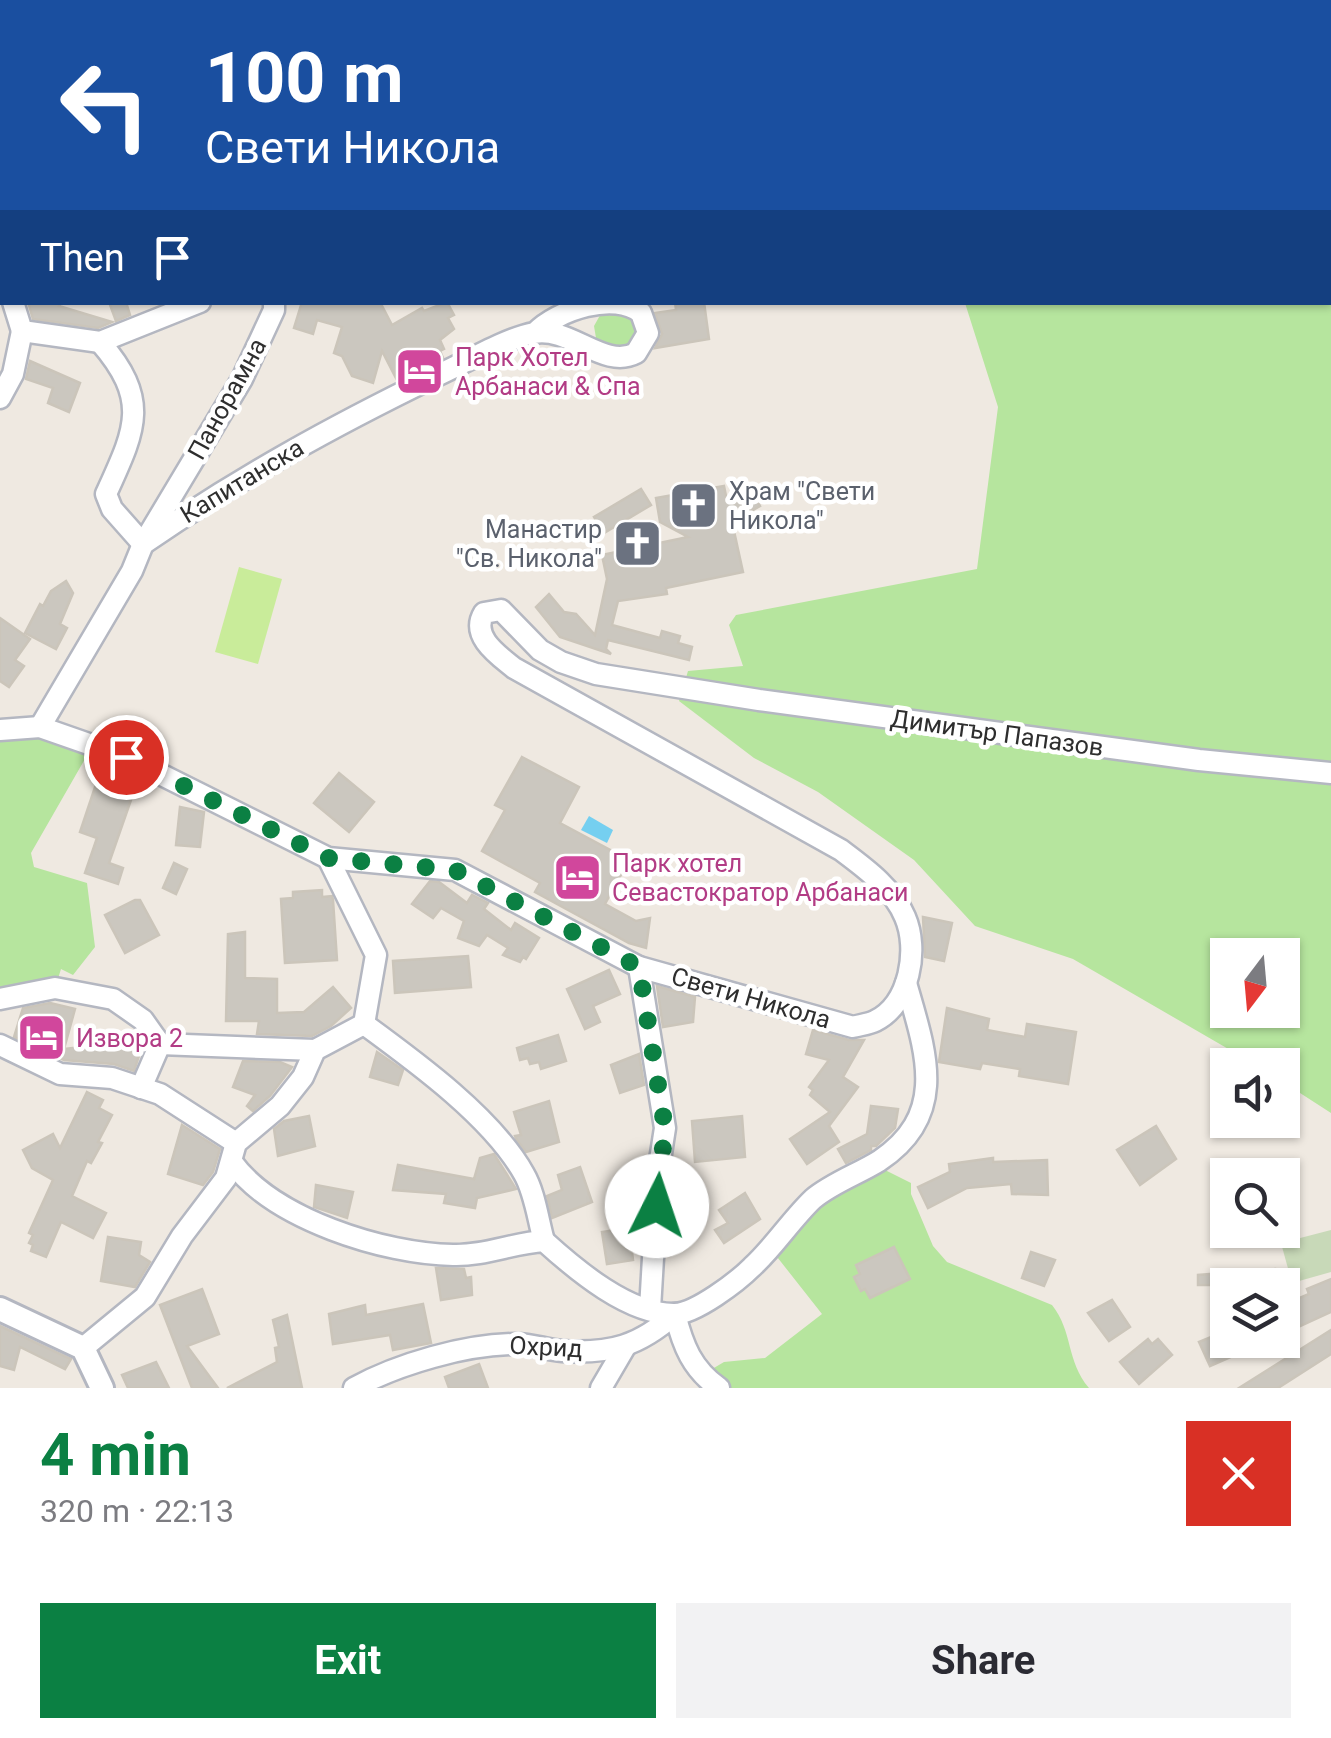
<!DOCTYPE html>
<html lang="en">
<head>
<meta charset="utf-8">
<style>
  body { margin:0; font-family:Roboto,sans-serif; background:#f2f2f3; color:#2b2b33; height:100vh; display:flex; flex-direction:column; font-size:38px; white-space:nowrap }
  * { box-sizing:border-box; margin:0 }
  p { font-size:32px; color:#7c7c81 }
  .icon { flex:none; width:55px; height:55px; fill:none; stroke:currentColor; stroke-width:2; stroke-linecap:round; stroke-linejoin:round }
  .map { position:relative; height:1388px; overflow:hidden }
  .panel { display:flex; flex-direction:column; background:#fff; flex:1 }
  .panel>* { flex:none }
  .banner { position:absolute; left:0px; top:0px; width:1332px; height:305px; box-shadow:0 2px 8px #0004; background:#1a4fa0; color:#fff; overflow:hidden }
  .needle { width:65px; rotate:196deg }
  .buttons { position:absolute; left:1210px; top:938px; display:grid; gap:20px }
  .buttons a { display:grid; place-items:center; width:90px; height:90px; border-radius:0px; background:#fff; box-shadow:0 2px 8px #0004; font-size:50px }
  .pin { position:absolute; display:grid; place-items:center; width:85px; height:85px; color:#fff; margin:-42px; border:5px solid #fff; border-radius:50%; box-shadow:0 2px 10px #0007 }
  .me { position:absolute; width:110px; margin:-55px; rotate:4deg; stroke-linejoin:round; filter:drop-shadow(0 0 8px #0008) }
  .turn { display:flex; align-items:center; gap:35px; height:210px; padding:0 40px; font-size:45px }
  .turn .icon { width:130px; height:130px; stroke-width:2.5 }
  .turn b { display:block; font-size:70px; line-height:85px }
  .then { display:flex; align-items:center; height:95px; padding:0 40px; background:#0003; gap:20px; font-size:38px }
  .round { display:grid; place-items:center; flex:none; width:105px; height:105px; border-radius:0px; background:#f2f2f3 }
  .overview { display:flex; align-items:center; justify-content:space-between; height:170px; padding:0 40px }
  h1 { font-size:60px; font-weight:700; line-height:75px; color:#0b8043 }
  .action { display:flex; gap:20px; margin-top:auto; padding:20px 40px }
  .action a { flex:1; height:115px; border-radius:0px; background:#0b8043; color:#fff; font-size:40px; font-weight:700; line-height:115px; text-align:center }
  .action a+a { background:#f2f2f3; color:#2b2b33 }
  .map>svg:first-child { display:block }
  .green { fill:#b6e59e; fill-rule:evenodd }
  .cemetery { fill:#c8d9b8 }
  .pitch { fill:#c9ec9a }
  .water { fill:#75cff0 }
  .building { fill:#cbc7bf; stroke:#cbc5ba; stroke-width:2.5 }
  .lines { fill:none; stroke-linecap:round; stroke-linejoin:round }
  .minor-casing { stroke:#b4b7c1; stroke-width:25 }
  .tertiary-casing { stroke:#b4b7c1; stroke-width:28 }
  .minor { stroke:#fff; stroke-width:20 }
  .tertiary { stroke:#fff; stroke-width:22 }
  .route { stroke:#0b8043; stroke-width:18; stroke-dasharray:0 32.4 }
  .labels { text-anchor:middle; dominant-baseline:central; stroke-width:9; stroke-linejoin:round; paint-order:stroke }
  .hotel-label { font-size:25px; fill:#b23c85; stroke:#fff; text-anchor:start }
  .street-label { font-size:25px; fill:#2e2e2e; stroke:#fff }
  .worship-label { font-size:25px; fill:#5b616d; stroke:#fff; text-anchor:start }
</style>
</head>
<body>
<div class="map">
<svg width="1331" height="1388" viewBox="0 0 1331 1388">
  <rect width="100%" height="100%" fill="#efe9e1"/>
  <g class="green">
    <path d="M174,0H1331V1113L1283,1082L1282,1065H1256L1073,959L975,926L914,860L818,792L754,758L679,701L688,671L743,666L729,625L736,615L977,569L998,407L965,303L1330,302V2H174ZM1228,955H1282V1010H1228Z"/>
    <path d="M603,310L641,313L636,353L597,344L594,326Z"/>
    <path d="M0,730L93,745L31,853L34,867L87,883L95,947L73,975L61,969L55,988L0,999Z"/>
    <path d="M873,1164L911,1183V1194L933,1246L947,1262L1052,1305C1073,1331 1066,1361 1089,1388H719L702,1375L724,1362L765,1358L822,1314L770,1248L815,1198Z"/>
  </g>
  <path class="cemetery" d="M1331,1230V1272L1292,1283L1281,1243Z"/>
  <path class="pitch" d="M239,567L282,579L258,664L215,652Z"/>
  <path class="water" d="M589,816L613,830L607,843L581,830Z"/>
  <g class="building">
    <path d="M28,302H62L59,306L112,322L98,328L33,319Z"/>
    <path d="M109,302H126L130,315L116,321Z"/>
    <path d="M302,302H380L392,325L422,308L424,311L447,302L454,315L448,318L454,329L440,340L444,349L440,351L443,358L397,380L382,351L373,383L352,376L342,356L334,353L342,327L317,320L313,334L294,328Z"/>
    <path d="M675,302H704L709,339L655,348L662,334L655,313L676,310Z"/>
    <path d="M30,361L80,383L69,412L48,403L53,388L26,379Z"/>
    <path d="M724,486L727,501L750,488L760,506L732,522L743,572L666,588L667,594L618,601L612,625L660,638L662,631L680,636L678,643L692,647L689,660L608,640L606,649L611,654L560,637L536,607L549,594L564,612L576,614L595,635L607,579L602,555L688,537L660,522L656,498Z"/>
    <path d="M641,489L651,505L604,533L594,517Z"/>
    <path d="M66,581L73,593L60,624L67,628L56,649L25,633L40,604L43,606L51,591Z"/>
    <path d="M0,618L30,639L15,660L24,666L9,687L0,681Z"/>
    <path d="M522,757L579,787L560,823L629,860L605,904L636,921L650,918L646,948L629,943L535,892L540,883L482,851L505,810L495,805Z"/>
    <path d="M339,773L374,802L349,832L314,803Z"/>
    <path d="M95,787L131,800L109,863L123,868L118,884L85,873L97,838L80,832Z"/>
    <path d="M180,807L204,812L200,847L176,845Z"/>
    <path d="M174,863L187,869L176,894L163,888Z"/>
    <path d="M430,881L439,882L467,903L472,895L488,903L484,909L511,930L515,923L539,938L526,959L523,957L520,962L503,955L508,948L487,935L479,946L458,938L464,921L441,908L433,918L412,904Z"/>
    <path d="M322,890V897L332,896L333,900L337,960L285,963L281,899L293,898V892Z"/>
    <path d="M135,900H140L159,935L125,953L105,915Z"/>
    <path d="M923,917L952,923L944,961L925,957Z"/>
    <path d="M245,932V978L277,979V1013L304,1012L333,987L351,1008L331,1026L312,1036L257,1034L259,1021H226L228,934Z"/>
    <path d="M468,956L471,987L395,993L393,961Z"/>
    <path d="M609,970L620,994L593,1006L600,1022L585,1029L567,989Z"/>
    <path d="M657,986L695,997L693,1022L663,1027Z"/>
    <path d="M50,1003L75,1009L64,1049L109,1044L127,1050L131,1033H135L143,1044L134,1071L114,1064L64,1060L14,1037L23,1008Z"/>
    <path d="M947,1008L989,1019L987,1030L1025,1037L1027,1024L1076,1032L1068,1084L1019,1076L1020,1069L982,1063L980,1069L939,1062Z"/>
    <path d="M813,1030L849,1040H864L843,1077L858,1087L829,1126L839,1142L807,1164L790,1139L830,1112L810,1095L813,1090L809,1087L829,1060L806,1054Z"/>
    <path d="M558,1035L566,1061L541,1069L539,1062L530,1064L528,1058L520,1060L517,1048Z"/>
    <path d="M377,1052L403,1070L398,1085L370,1077Z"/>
    <path d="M639,1054L644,1085L620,1093L611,1065Z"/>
    <path d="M243,1061L280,1062L292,1067L270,1096L253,1111L247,1106L255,1095L233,1087Z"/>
    <path d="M87,1092L103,1100L99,1108L112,1115L98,1142L102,1143L91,1163L87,1161L72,1196L106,1213L93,1238L61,1222L46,1257L31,1251L33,1245L29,1243L33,1235L29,1233L53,1180L32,1168L23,1150L53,1134L60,1148Z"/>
    <path d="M549,1101L559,1142L526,1152L516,1139L515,1136L521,1135L514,1112Z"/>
    <path d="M871,1106L898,1109L895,1128L876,1146H871V1150L846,1163L838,1149L867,1134Z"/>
    <path d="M309,1116L315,1146L278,1156L274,1129L284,1121Z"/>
    <path d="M742,1116L745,1157L695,1162L692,1121Z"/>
    <path d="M182,1125L220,1149L213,1172L203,1185L168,1174Z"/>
    <path d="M1156,1126L1176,1159L1140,1185L1117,1150Z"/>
    <path d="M494,1154L516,1189L477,1198L475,1208L444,1203L446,1194L393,1190L398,1165L474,1179L480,1158Z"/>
    <path d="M993,1158V1162L1047,1160L1048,1195L1012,1194L1011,1184L967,1188L928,1208L918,1187L950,1172L949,1164Z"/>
    <path d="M580,1167L592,1202L552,1218L547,1196L562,1190L558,1175Z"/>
    <path d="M316,1185L353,1192L347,1218L314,1207Z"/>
    <path d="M745,1193L760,1219L724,1243L715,1230L728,1223L719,1210Z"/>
    <path d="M629,1228L633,1260L607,1264L602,1232Z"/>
    <path d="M108,1237L141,1242L139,1255L150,1262L135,1287L101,1281Z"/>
    <path d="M894,1247L910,1279L870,1298L865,1289L861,1291L854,1277L860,1274L856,1265Z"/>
    <path d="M1031,1252L1055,1260L1044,1286L1022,1278Z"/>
    <path d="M436,1268L464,1269L466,1278L471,1277L472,1295L441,1300Z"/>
    <path d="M1275,1269L1276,1285H1228V1311L1218,1312L1215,1285H1198V1275Z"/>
    <path d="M1331,1279V1312L1298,1327L1288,1303L1309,1294L1307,1289Z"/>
    <path d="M202,1289L219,1334L187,1346L218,1388H192L160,1305Z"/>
    <path d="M1112,1300L1130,1327L1109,1341L1088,1313Z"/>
    <path d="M423,1304L431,1343L393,1350L390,1335L333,1344L329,1314L365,1305L366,1315Z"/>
    <path d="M287,1315L302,1388H227L277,1362L275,1348L279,1347L273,1320Z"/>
    <path d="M0,1326L71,1359L65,1369L20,1347L14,1370L0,1366Z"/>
    <path d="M1228,1330V1340H1269L1210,1366L1199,1342Z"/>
    <path d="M1331,1330V1354L1278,1388H1239Z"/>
    <path d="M1148,1339L1152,1344L1158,1339L1172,1355L1139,1384L1120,1362Z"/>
    <path d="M156,1362L169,1388H128L122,1375Z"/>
    <path d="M479,1364L488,1388H449L445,1377Z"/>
  </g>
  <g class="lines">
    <defs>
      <g id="minor">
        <path d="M0,268L2,272"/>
        <path d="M13,302L22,331L100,342L200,302"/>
        <path d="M100,342C151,401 135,430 106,494L112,509L143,544"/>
        <path d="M0,398L13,374L22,331"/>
        <path d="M143,544C239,478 331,427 436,376C463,364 506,338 534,333C570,326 604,370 636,353L648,333L641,313C615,291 557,310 535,333"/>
        <path d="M40,727L132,571L143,544L242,379L274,310V302"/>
        <path d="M0,730L40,727L126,757L328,858L455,870L639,967L853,1027C860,1025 869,1024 875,1021C910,1004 919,949 905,917C893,888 865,868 841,850L514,668C498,655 470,636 484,613L501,610L540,650L561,662L596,674L759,700L1199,760L1331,773"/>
        <path d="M639,967L665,1128L658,1173L650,1309"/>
        <path d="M0,999L55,988L113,999L143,1020L160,1044L315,1050"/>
        <path d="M364,1024C416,1062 493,1118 524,1174C535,1193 538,1220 544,1241"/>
        <path d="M0,1045L60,1074L112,1078L160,1094L236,1143"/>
        <path d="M141,1088L160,1044"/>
        <path d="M232,1162C273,1219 384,1254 453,1255C484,1256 513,1243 544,1241C576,1270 629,1315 675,1314C696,1313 737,1282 752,1267C774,1247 791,1220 813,1199C832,1183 858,1174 879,1161C950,1114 925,1050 906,983"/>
        <path d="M675,1314C683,1346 692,1369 719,1388"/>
        <path d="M83,1348L145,1297L182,1236L226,1178L236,1143L280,1106L303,1077L315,1050L364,1024L376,955L328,858"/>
        <path d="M354,1388C398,1364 466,1344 517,1344C532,1344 547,1350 562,1351C611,1354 639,1346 675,1314"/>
        <path d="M601,1388L625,1347"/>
      </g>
      <path id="tertiary" d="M0,1309L83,1348L102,1388"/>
    </defs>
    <use href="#minor" class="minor-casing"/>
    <use href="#tertiary" class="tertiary-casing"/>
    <use href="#minor" class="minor"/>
    <use href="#tertiary" class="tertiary"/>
  </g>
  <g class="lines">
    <path class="route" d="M126,757L328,858L455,870L639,967L665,1128L657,1206"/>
  </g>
  <defs>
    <symbol id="hotel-square" viewBox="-11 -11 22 22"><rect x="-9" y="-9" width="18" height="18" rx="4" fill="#d1479c" stroke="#fff"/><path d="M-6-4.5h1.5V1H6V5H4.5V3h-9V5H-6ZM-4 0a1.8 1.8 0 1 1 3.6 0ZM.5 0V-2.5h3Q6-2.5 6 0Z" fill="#fff"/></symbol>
    <symbol id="church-square" viewBox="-11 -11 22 22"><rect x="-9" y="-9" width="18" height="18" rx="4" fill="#6b7280" stroke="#fff"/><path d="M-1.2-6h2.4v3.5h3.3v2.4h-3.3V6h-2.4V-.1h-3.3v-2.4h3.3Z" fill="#fff"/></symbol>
  </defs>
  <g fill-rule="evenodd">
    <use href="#hotel-square" x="392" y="344" width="55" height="55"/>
    <use href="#church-square" x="666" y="478" width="55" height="55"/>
    <use href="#church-square" x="610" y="516" width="55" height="55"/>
    <use href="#hotel-square" x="550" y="850" width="55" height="55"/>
    <use href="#hotel-square" x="14" y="1010" width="55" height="55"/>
  </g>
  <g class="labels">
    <g class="hotel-label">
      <text x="455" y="357">Парк Хотел<tspan x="455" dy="29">Арбанаси &amp; Спа</tspan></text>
      <text x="612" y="863">Парк хотел<tspan x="612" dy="29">Севастократор Арбанаси</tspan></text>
      <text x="76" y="1038">Извора 2</text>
    </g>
    <g class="street-label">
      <text transform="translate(227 399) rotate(-61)">Панорамна</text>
      <text transform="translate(242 481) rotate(-31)">Капитанска</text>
      <text transform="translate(997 733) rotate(8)">Димитър Папазов</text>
      <text transform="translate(751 998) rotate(16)">Свети Никола</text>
      <text transform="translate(546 1347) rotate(3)">Охрид</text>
    </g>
    <g class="worship-label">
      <text x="729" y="491">Храм "Свети<tspan x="729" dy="29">Никола"</tspan></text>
      <text x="602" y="529" text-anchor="end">Манастир<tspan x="602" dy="29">"Св. Никола"</tspan></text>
    </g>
  </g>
</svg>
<div class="buttons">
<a><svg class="needle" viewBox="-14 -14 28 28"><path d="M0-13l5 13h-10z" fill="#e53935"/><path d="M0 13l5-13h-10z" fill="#7c7c81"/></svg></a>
<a><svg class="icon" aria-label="sound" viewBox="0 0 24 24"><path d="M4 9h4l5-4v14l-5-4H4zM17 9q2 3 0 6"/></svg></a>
<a><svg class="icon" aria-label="search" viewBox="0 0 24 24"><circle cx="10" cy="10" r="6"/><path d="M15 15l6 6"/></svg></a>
<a><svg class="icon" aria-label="layers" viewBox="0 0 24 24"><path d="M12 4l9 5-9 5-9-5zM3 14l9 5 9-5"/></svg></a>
</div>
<div class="pin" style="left:126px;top:757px;background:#d93025"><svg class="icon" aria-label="arrive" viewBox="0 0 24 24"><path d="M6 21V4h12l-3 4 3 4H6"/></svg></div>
<svg class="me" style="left:657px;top:1206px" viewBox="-20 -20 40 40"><circle r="19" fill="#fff"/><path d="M0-13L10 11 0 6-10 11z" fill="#0b8043"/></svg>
<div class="banner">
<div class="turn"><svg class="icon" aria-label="left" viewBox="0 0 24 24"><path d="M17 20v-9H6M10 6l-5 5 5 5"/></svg><div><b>100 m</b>Свети Никола</div></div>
<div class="then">Then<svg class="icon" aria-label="arrive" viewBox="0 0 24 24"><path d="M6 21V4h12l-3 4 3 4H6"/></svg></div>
</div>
</div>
<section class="panel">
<div class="overview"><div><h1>4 min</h1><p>320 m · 22:13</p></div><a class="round" style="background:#d93025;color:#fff"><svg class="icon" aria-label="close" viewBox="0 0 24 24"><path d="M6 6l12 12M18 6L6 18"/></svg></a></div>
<div class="action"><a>Exit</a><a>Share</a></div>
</section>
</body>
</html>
